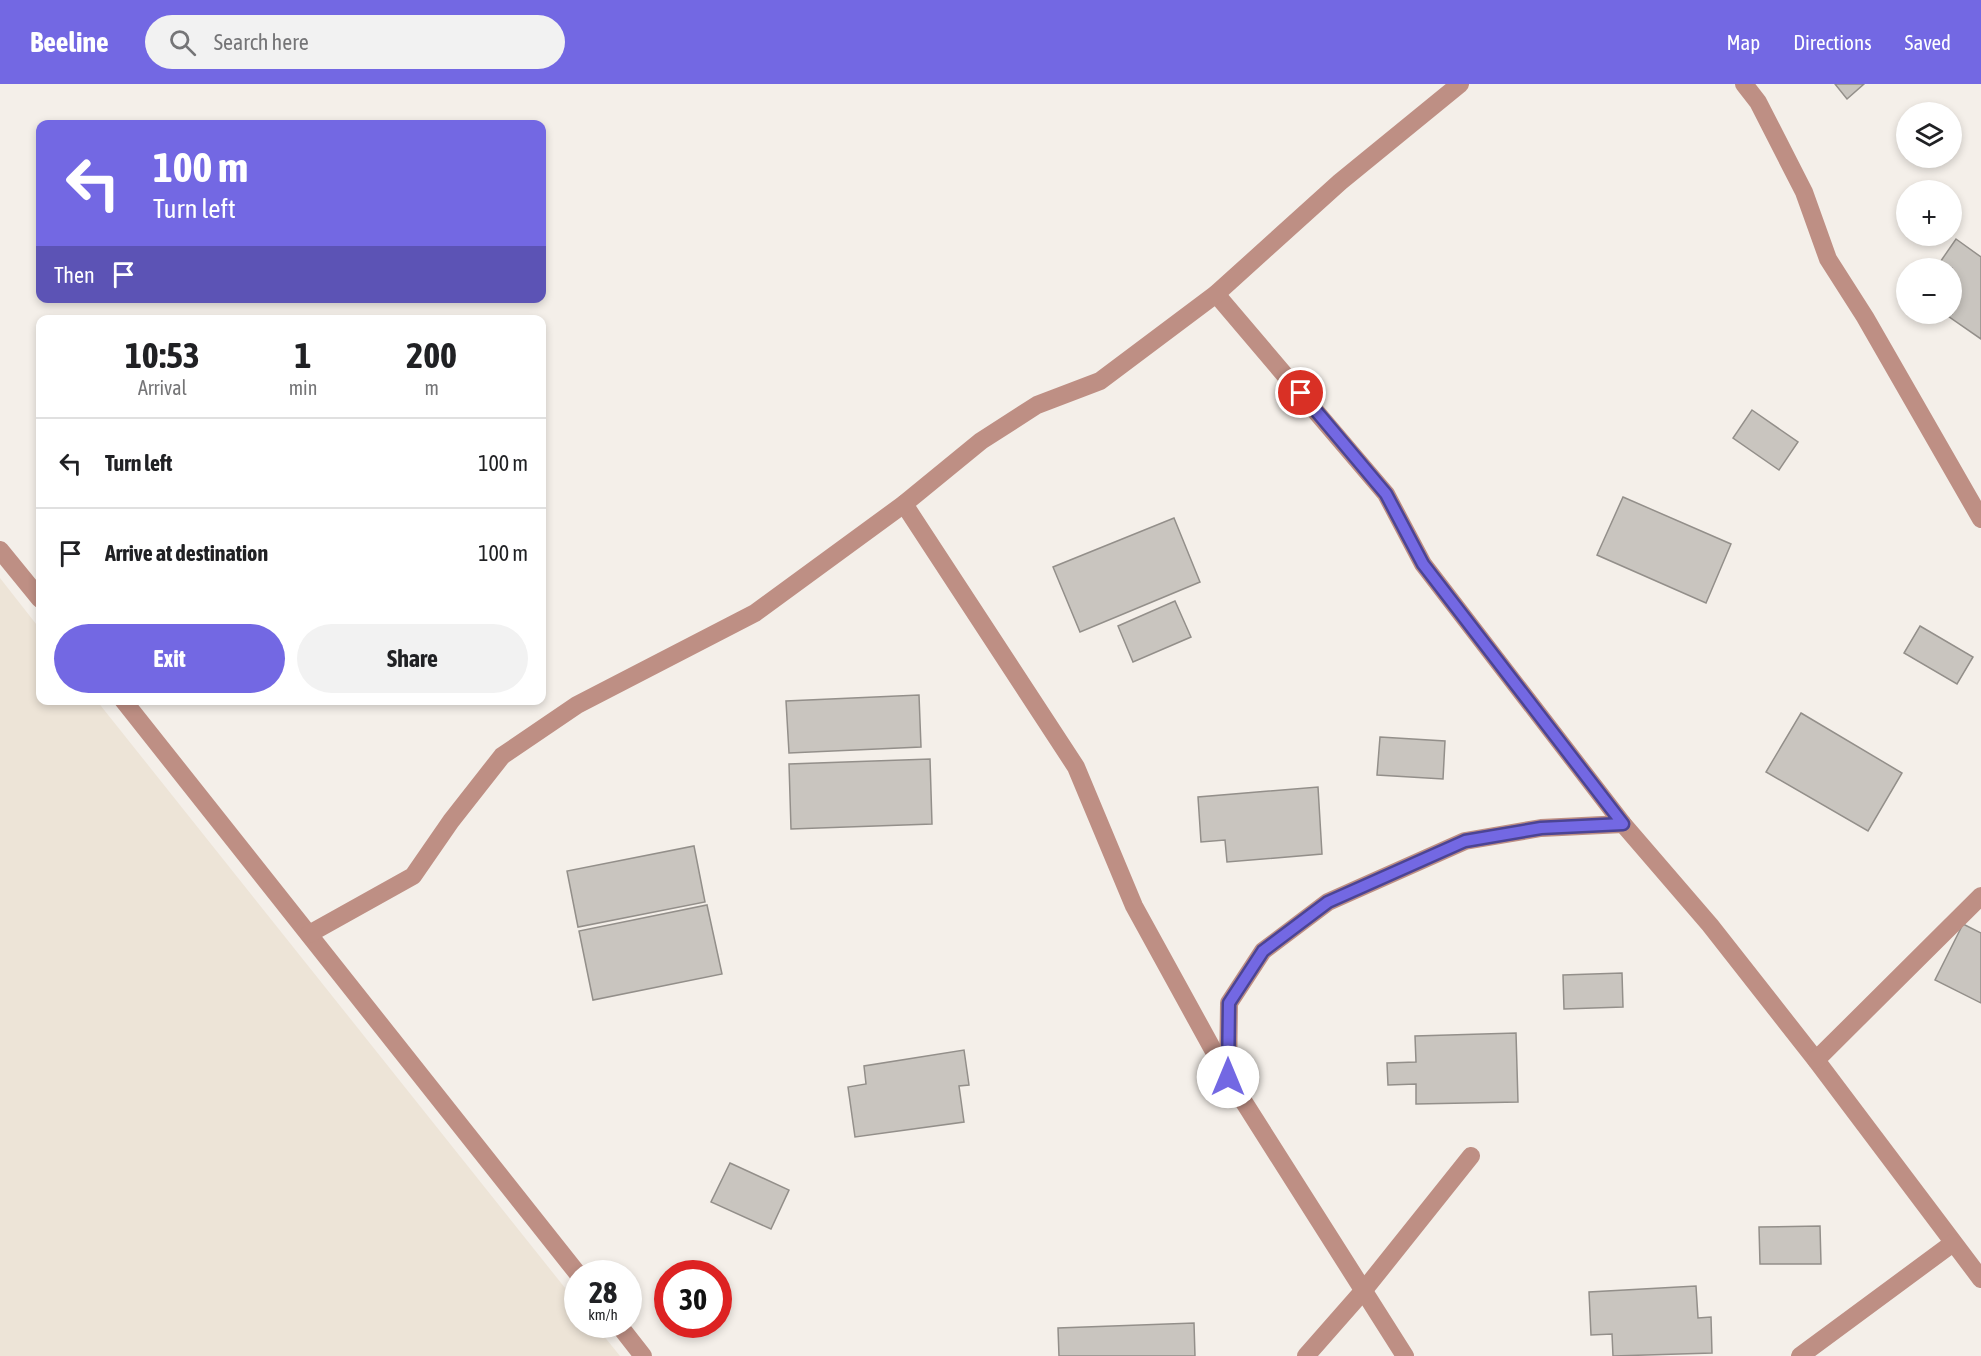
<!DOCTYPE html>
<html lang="en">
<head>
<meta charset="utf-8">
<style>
  body { margin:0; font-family:"Asap Condensed",sans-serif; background:#f2f2f2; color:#202124; height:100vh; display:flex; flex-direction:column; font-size:22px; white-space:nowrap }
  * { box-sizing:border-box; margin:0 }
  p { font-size:20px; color:#757577 }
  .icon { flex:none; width:33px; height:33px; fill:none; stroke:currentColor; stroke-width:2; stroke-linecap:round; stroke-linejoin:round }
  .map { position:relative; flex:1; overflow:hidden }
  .side { position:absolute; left:36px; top:231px; width:510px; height:390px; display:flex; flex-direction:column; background:#fff; border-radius:12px; box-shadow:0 3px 9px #0003 }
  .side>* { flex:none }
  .guide { position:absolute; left:36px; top:36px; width:510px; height:183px; border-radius:12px; box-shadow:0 3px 9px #0003; background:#7368e3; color:#fff; overflow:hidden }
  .tools { position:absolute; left:1896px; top:18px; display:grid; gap:12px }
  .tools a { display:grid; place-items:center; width:66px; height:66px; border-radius:50%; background:#fff; box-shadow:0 3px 9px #0003; font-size:30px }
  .speed { position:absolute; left:564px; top:1176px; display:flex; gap:12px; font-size:30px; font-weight:700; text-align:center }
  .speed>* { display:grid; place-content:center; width:78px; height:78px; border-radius:50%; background:#fff; box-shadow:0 3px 9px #0003; line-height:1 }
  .speed small { font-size:15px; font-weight:400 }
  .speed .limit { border:9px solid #d22; background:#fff; color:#111 }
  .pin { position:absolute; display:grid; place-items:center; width:51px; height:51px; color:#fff; margin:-26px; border:3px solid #fff; border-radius:50%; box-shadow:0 2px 6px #0007 }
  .me { position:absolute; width:66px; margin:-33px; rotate:0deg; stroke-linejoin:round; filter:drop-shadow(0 0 4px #0008) }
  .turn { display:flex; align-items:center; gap:21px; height:126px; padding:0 18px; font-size:27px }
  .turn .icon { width:78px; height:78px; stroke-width:2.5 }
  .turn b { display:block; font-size:42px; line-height:51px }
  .then { display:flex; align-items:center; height:57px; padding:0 18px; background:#0003; gap:12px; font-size:22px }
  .eta { display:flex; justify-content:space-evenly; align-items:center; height:102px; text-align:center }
  .eta b { font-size:36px; font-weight:700; line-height:42px }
  .primary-button { display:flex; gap:12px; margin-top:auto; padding:12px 18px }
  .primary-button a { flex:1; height:69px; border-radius:36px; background:#7368e3; color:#fff; font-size:24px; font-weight:700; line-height:69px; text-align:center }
  .primary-button a+a { background:#f2f2f2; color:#202124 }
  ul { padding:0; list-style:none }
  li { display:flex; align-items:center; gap:18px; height:90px; padding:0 18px; border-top:2px solid #e0e0e0 }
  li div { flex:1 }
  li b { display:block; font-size:22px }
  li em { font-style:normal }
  header { display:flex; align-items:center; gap:36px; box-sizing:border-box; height:84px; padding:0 30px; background:#7368e3; color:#fff }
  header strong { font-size:28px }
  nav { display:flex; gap:33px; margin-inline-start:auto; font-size:21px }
  .search { width:420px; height:54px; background:#f2f2f2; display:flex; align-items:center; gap:15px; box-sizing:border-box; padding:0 21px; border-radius:33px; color:#757577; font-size:22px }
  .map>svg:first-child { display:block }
  .built { fill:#ede4d7 }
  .building { fill:#c9c5bf; stroke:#938f8a; stroke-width:1.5 }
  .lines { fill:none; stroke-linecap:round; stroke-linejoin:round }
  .minor { stroke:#be8f84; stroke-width:18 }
  .route-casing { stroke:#4b4494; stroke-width:15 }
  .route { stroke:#7368e3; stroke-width:10 }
</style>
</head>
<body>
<header>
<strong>Beeline</strong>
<div class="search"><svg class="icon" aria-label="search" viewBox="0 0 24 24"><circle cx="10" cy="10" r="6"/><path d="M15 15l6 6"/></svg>Search here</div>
<nav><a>Map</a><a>Directions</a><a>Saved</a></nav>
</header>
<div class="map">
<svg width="1981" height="1272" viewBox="0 0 1981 1272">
  <rect width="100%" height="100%" fill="#f4efe9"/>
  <path class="built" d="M0,494L40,545V616L97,617L577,1219L578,1240L595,1241L620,1272H0Z"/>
  <g class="building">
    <path d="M1835,0H1864L1847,15Z"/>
    <path d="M1956,155L1981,173V255L1945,230H1952V184H1936Z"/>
    <path d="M1752,326L1798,358L1779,386L1733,354Z"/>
    <path d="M1623,413L1731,460L1706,519L1597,471Z"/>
    <path d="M1174,434L1200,498L1080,548L1053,483Z"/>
    <path d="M1175,517L1191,553L1133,578L1118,542Z"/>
    <path d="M1920,542L1973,573L1957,600L1904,569Z"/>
    <path d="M919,611L921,663L789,669L786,617Z"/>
    <path d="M1801,629L1902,689L1868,747L1766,688Z"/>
    <path d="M1380,653L1445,657L1443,695L1377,691Z"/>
    <path d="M930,675L932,740L791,745L789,680Z"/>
    <path d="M1318,703L1322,770L1227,778L1225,756L1201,758L1198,713Z"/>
    <path d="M694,762L705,818L578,843L567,787Z"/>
    <path d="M707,821L722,890L593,916L579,847Z"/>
    <path d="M1963,840L1981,849V919L1935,896Z"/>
    <path d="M1622,889L1623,923L1564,925L1563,891Z"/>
    <path d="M1516,949L1518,1018L1416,1020V1000L1388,1001L1387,979L1416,978L1415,952Z"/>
    <path d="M964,966L969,1001L959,1002L964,1038L855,1053L848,1003L866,1000L864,982Z"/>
    <path d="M730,1079L789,1106L771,1145L711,1118Z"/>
    <path d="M1820,1142L1821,1180H1760L1759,1143Z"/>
    <path d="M1696,1202L1698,1234L1711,1233L1712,1269L1613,1272L1612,1250L1591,1251L1589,1208Z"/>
    <path d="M1194,1239L1195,1272H1059L1058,1244Z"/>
  </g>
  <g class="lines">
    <g class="minor">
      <path d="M1744,0L1758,18L1804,108L1828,175L1865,233L1981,435"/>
      <path d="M1216,210L1386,410L1423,480L1623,740L1710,841L1816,976L1981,1195"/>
      <path d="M904,420L1076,683L1134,822L1228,993L1405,1272"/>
      <path d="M0,466L40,515"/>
      <path d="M123,616L578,1190"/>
      <path d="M309,850L413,792L451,737L502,672L577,621L755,529L904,420L981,357L1037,321L1100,297L1216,210L1340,98L1460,0"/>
      <path d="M1816,976L1981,812"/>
      <path d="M1228,991L1229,919L1263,867L1328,818L1465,757L1541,744L1623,740"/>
      <path d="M618,1240L643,1272"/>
      <path d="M1306,1272L1364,1206L1471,1072"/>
      <path d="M1800,1272L1953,1159"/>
    </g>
  </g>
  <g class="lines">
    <defs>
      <path id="route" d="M1228,993L1229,919L1263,867L1328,818L1465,757L1541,744L1623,740L1423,480L1386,410L1301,309"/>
    </defs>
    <use href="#route" class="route-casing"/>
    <use href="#route" class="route"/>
  </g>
</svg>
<div class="tools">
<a><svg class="icon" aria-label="layers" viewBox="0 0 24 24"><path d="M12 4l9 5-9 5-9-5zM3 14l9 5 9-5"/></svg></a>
<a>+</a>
<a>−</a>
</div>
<div class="speed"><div>28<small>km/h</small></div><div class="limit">30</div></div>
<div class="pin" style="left:1301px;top:309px;background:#d93025"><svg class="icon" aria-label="arrive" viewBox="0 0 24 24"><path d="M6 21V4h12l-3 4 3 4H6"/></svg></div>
<svg class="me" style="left:1228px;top:993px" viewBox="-20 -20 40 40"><circle r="19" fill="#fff"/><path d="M0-13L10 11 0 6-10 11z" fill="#7368e3"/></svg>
<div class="guide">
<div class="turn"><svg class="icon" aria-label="left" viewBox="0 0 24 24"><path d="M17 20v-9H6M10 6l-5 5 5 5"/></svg><div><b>100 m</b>Turn left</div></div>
<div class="then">Then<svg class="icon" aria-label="arrive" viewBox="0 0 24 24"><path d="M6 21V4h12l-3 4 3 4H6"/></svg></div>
</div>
<section class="side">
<div class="eta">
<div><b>10:53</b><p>Arrival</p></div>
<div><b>1</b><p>min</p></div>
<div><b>200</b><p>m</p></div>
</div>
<ul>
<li><svg class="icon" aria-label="left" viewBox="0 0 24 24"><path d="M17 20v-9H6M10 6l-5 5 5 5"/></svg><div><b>Turn left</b></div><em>100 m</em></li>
<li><svg class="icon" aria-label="arrive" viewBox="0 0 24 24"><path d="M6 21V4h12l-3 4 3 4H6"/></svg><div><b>Arrive at destination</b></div><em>100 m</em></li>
</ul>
<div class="primary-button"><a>Exit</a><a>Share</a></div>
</section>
</div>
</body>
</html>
